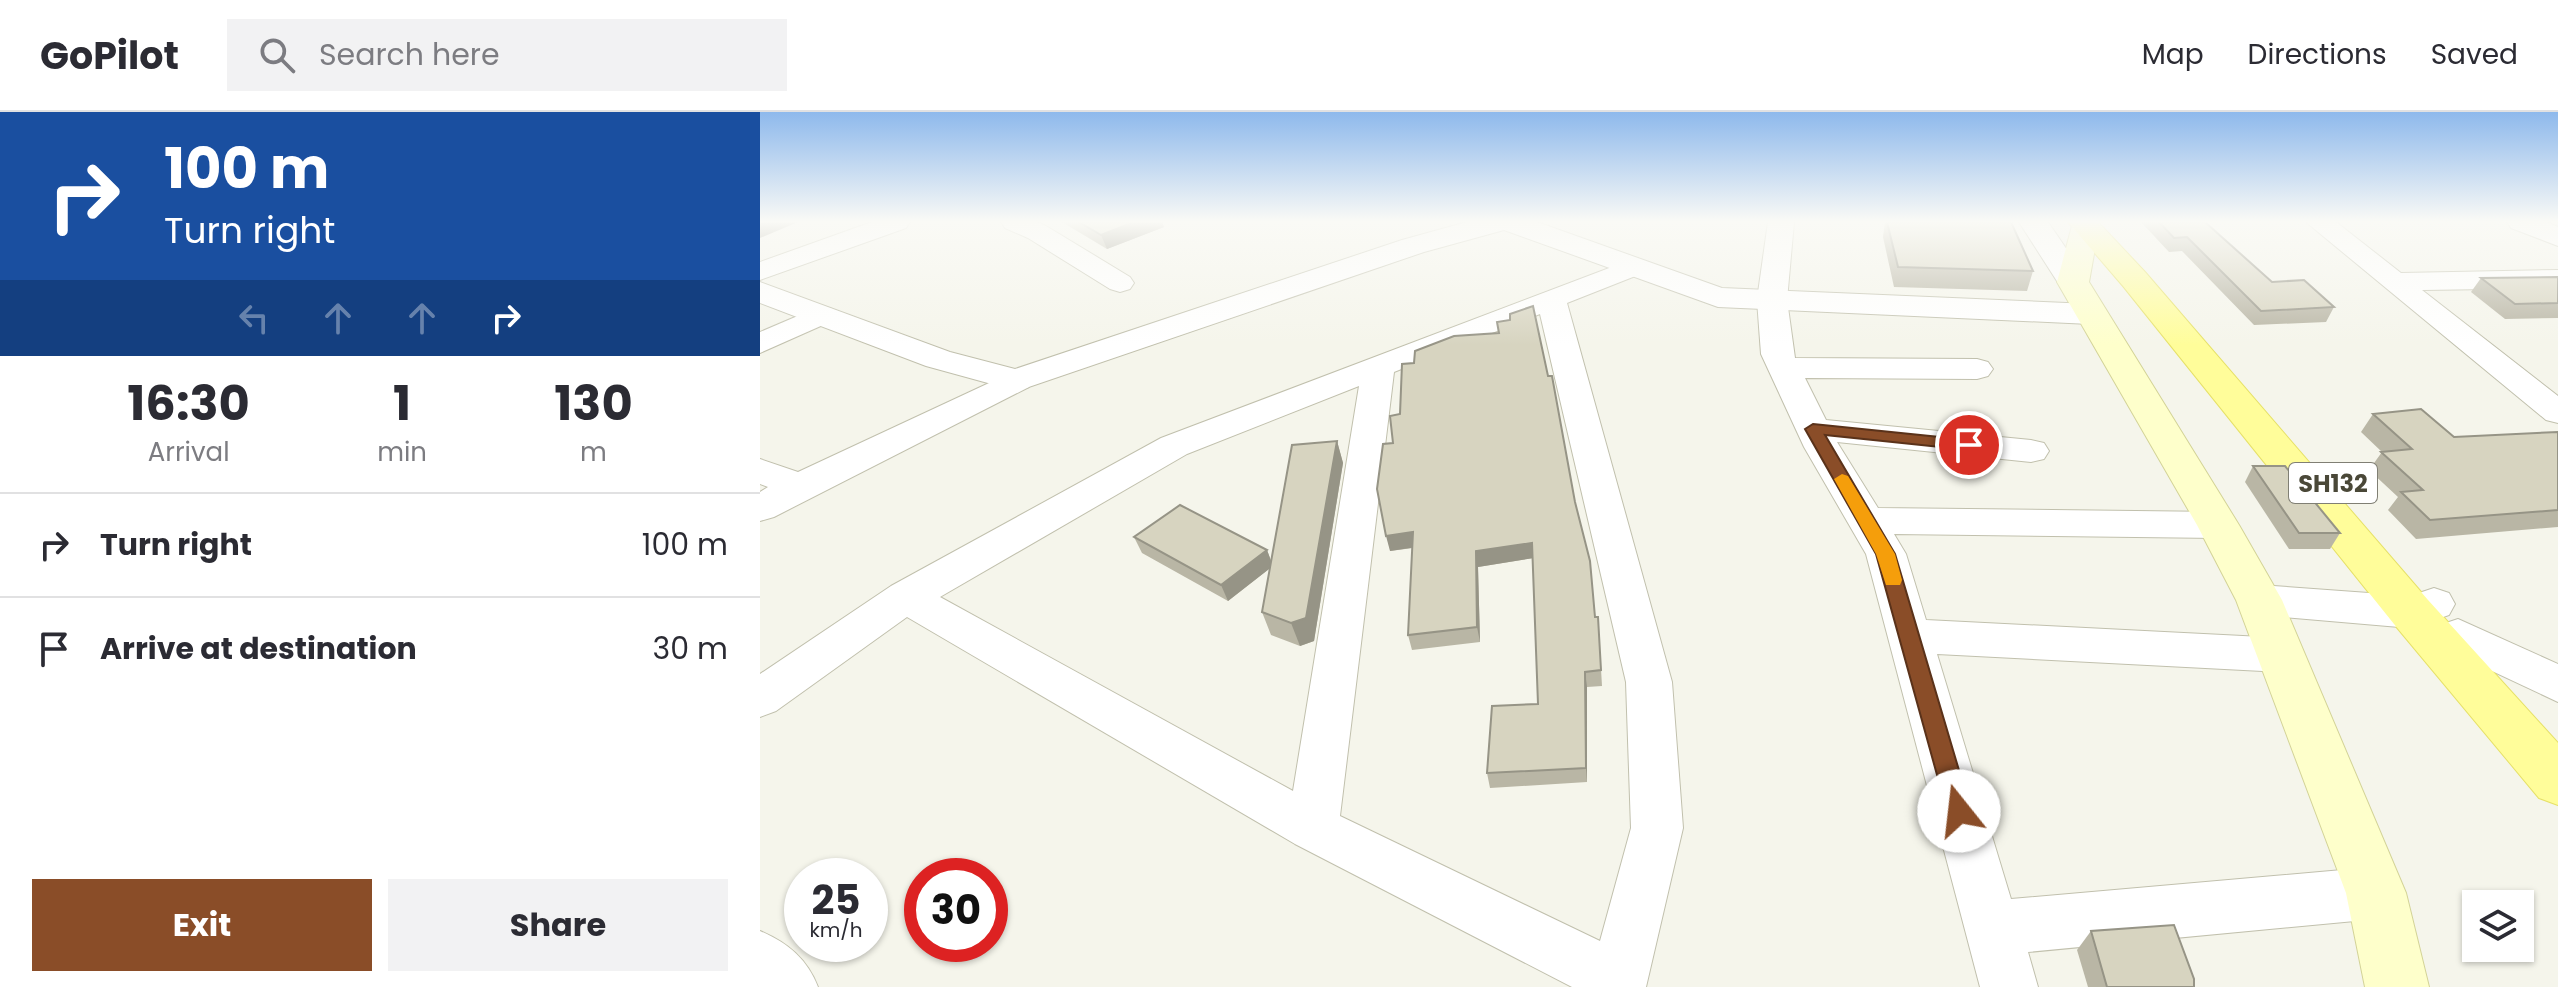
<!DOCTYPE html>
<html lang="en">
<head>
<meta charset="utf-8">
<style>
  body { margin:0; font-family:Poppins,sans-serif; background:#f2f2f3; color:#2b2b33; height:100vh; display:flex; flex-direction:column; font-size:30px; white-space:nowrap }
  * { box-sizing:border-box; margin:0 }
  p { font-size:26px; color:#7c7c81 }
  .icon { flex:none; width:44px; height:44px; fill:none; stroke:currentColor; stroke-width:2; stroke-linecap:round; stroke-linejoin:round }
  .map { position:relative; flex:1; overflow:hidden }
  .panel { display:flex; flex-direction:column; background:#fff; width:760px }
  .panel>* { flex:none }
  .hud { background:#1a4fa0; color:#fff; overflow:hidden }
  .controls { position:absolute; left:1702px; top:778px; display:grid; gap:16px }
  .controls a { display:grid; place-items:center; width:72px; height:72px; border-radius:0px; background:#fff; box-shadow:0 2px 6px #0004; font-size:40px }
  .speed { position:absolute; left:24px; top:746px; display:flex; gap:16px; font-size:40px; font-weight:700; text-align:center }
  .speed>* { display:grid; place-content:center; width:104px; height:104px; border-radius:50%; background:#fff; box-shadow:0 2px 6px #0004; line-height:1 }
  .speed small { font-size:20px; font-weight:400 }
  .speed .limit { border:12px solid #d22; background:#fff; color:#111 }
  .pin { position:absolute; display:grid; place-items:center; width:68px; height:68px; color:#fff; margin:-34px; border:4px solid #fff; border-radius:50%; box-shadow:0 2px 8px #0007 }
  .me { position:absolute; width:88px; margin:-44px; rotate:344deg; stroke-linejoin:round; filter:drop-shadow(0 0 6px #0008) }
  .turn { display:flex; align-items:center; gap:28px; height:168px; padding:0 32px; font-size:36px }
  .turn .icon { width:104px; height:104px; stroke-width:2.5 }
  .turn b { display:block; font-size:56px; line-height:68px }
  .lanes { display:flex; align-items:center; height:76px; padding:0 32px; background:#0003; justify-content:center; gap:40px; direction:ltr }
  .lanes .off { opacity:.35 }
  .eta { display:flex; justify-content:space-evenly; align-items:center; height:136px; text-align:center }
  .eta b { font-size:48px; font-weight:700; line-height:56px }
  .cta { display:flex; gap:16px; margin-top:auto; padding:16px 32px }
  .cta a { flex:1; height:92px; border-radius:0px; background:#8a4d28; color:#fff; font-size:32px; font-weight:700; line-height:92px; text-align:center }
  .cta a+a { background:#f2f2f3; color:#2b2b33 }
  ul { padding:0; list-style:none }
  li { display:flex; align-items:center; gap:24px; height:104px; padding:0 32px; border-top:2px solid #e1e1e2 }
  li div { flex:1 }
  li b { display:block; font-size:30px }
  li em { font-style:normal }
  header { display:flex; align-items:center; gap:48px; box-sizing:border-box; height:112px; padding:0 40px; background:#fff; border-bottom:2px solid #e1e1e2 }
  header strong { font-size:38px }
  nav { display:flex; gap:44px; margin-inline-start:auto; font-size:28px }
  .search { width:560px; height:72px; background:#f2f2f3; display:flex; align-items:center; gap:20px; box-sizing:border-box; padding:0 28px; border-radius:0px; color:#7c7c81; font-size:30px }
  main { display:flex; flex:1; min-height:0 }
  .map>svg:first-child { display:block }
  .lines { fill:none; stroke-linecap:round; stroke-linejoin:round }
  .minor-casing { stroke:#c1c0ad; stroke-width:2 }
  .tertiary-casing { stroke:#c1c0ad; stroke-width:2 }
  .secondary-casing { stroke:#d3d397; stroke-width:2 }
  .primary-casing { stroke:#e6e168; stroke-width:2 }
  .minor { fill:#fff; fill-rule:evenodd }
  .tertiary { fill:#fff; fill-rule:evenodd }
  .secondary { fill:#feffcb; fill-rule:evenodd }
  .primary { fill:#fffd9a; fill-rule:evenodd }
  .wall { fill:#b9b6a5 }
  .shaded-wall { fill:#969486 }
  .building { fill:#d7d4c0; stroke:#969486; stroke-width:2 }
  .route { fill:#8a4d28; stroke:#5a321a; stroke-width:2 }
  .slow { fill:#f59e0b }
  .labels { text-anchor:middle; dominant-baseline:central; stroke-width:6; stroke-linejoin:round; paint-order:stroke }
  .shield { fill:#fff; stroke:#807f74; stroke-width:2 }
  .shield-label { font-size:24px; font-weight:bold; fill:#4a4838 }
</style>
</head>
<body>
<header>
<strong>GoPilot</strong>
<div class="search"><svg class="icon" aria-label="search" viewBox="0 0 24 24"><circle cx="10" cy="10" r="6"/><path d="M15 15l6 6"/></svg>Search here</div>
<nav><a>Map</a><a>Directions</a><a>Saved</a></nav>
</header>
<main>
<section class="panel">
<div class="hud">
<div class="turn"><svg class="icon" aria-label="right" viewBox="0 0 24 24"><path d="M7 20v-9h11M14 6l5 5-5 5"/></svg><div><b>100 m</b>Turn right</div></div>
<div class="lanes"><svg class="icon off" aria-label="left" viewBox="0 0 24 24"><path d="M17 20v-9H6M10 6l-5 5 5 5"/></svg><svg class="icon off" aria-label="ahead" viewBox="0 0 24 24"><path d="M12 20V5M6 11l6-6 6 6"/></svg><svg class="icon off" aria-label="ahead" viewBox="0 0 24 24"><path d="M12 20V5M6 11l6-6 6 6"/></svg><svg class="icon" aria-label="right" viewBox="0 0 24 24"><path d="M7 20v-9h11M14 6l5 5-5 5"/></svg></div>
</div>
<div class="eta">
<div><b>16:30</b><p>Arrival</p></div>
<div><b>1</b><p>min</p></div>
<div><b>130</b><p>m</p></div>
</div>
<ul>
<li><svg class="icon" aria-label="right" viewBox="0 0 24 24"><path d="M7 20v-9h11M14 6l5 5-5 5"/></svg><div><b>Turn right</b></div><em>100 m</em></li>
<li><svg class="icon" aria-label="arrive" viewBox="0 0 24 24"><path d="M6 21V4h12l-3 4 3 4H6"/></svg><div><b>Arrive at destination</b></div><em>30 m</em></li>
</ul>
<div class="cta"><a>Exit</a><a>Share</a></div>
</section>
<div class="map">
<svg width="1798" height="875" viewBox="0 0 1798 875">
  <rect width="100%" height="100%" fill="#f5f5eb"/>
  <g class="lines">
    <defs>
      <g id="minor">
        <path d="M112,110H150L146,116L0,168V150Z"/>
        <path d="M241,110H277L286,114L370,165L374,171L370,177L360,180L350,177L268,126L245,116Z"/>
        <path d="M1008,110H1034L1027,188L1035,246L1217,247L1228,250L1233,257L1228,264L1217,267L1045,266L1066,308L1271,328L1284,331L1289,339L1284,347L1271,350L1077,330L1118,396L1458,400L1472,404L1477,413L1472,422L1458,426L1134,422L1146,442L1166,508L1522,526L1538,531L1544,543L1538,555L1522,560L1177,542L1251,787L1616,755L1635,763L1643,781L1635,799L1616,807L1268,840L1278,875H1220L1106,442L1044,335L1001,242L997,188Z"/>
        <path d="M1546,110H1576L1641,161L1798,158V176L1662,178L1798,284V311L1786,308Z"/>
        <path d="M873,147L883,149L887,155L883,161L807,191L912,570L923,716L886,875H812L535,732L147,505L16,599L0,605V562L131,474L401,326ZM780,202L866,570L871,716L840,829L580,704L634,260ZM599,274L533,679L180,485L427,342Z"/>
        <path d="M61,194L72,197L76,203L72,209L0,241V220Z"/>
        <path d="M257,258L269,261L273,268L269,275L14,405L0,409V380L8,375L0,372V347L38,360Z"/>
        <path d="M1499,473L1650,484L1674,476L1689,481L1695,492L1689,503L1651,516L1499,503L1484,499L1478,488L1484,477Z"/>
        <path d="M1698,507L1798,552V590L1683,536L1676,524L1683,512Z"/>
        <path d="M0,819C28,831 47,847 58,875H0Z"/>
      </g>
      <g id="tertiary">
        <path d="M707,110H777L962,176L1330,192L1342,195L1346,202L1342,209L1330,212L958,195L744,118L664,140L257,279L166,254L0,191V170L190,240L255,257L642,128Z"/>
        <path d="M1259,110H1288L1329,170L1324,177L1313,179L1302,177Z"/>
        <path d="M1747,110H1787L1798,115V134L1751,116Z"/>
      </g>
      <path id="secondary" d="M1313,110H1337L1339,114L1329,170L1479,413L1522,488L1646,781L1669,875H1605L1586,781L1476,488L1437,413L1297,170Z"/>
      <path id="primary" d="M1308,110H1338L1385,160L1668,488L1798,631V693L1779,686L1634,512L1363,174Z"/>
    </defs>
    <use href="#minor" class="minor-casing"/>
    <use href="#tertiary" class="tertiary-casing"/>
    <use href="#secondary" class="secondary-casing"/>
    <use href="#primary" class="primary-casing"/>
    <use href="#minor" class="minor"/>
    <use href="#tertiary" class="tertiary"/>
    <use href="#secondary" class="secondary"/>
    <use href="#primary" class="primary"/>
  </g>
  <g class="wall">
    <path d="M302,110H402L404,115L347,137Z"/>
    <path d="M1125,110H1251L1273,159L1267,179L1134,175L1123,125Z"/>
    <path d="M1381,110H1445L1512,170L1574,195L1566,210L1494,213L1422,139L1409,140Z"/>
    <path d="M1798,165V206L1745,207L1711,180L1721,166Z"/>
    <path d="M640,302L835,505H838L842,574L827,575V670L730,676L727,661L778,592L773,446L718,455L720,530L652,538L648,523L653,436L630,439L633,331Z"/>
    <path d="M1613,302L1694,325L1798,320V415L1656,427L1628,398L1638,385L1609,358L1622,340L1601,320Z"/>
    <path d="M577,329L583,351L554,529L540,534L511,523L502,500L510,456L468,489L382,441L374,425L507,438L511,449Z"/>
    <path d="M1493,354L1580,421L1570,437H1529L1485,370Z"/>
    <path d="M1331,819L1434,875H1328L1317,838Z"/>
  </g>
  <g class="shaded-wall">
    <path d="M0,110H38L0,126Z"/>
    <path d="M374,110H402L404,115L347,137L341,123Z"/>
    <path d="M577,329L583,351L554,529L540,534L531,511Z"/>
    <path d="M653,420L657,435L630,439L626,424Z"/>
    <path d="M772,431L774,446L718,455L720,530L717,515L716,439Z"/>
    <path d="M507,438L513,454L468,489L461,473Z"/>
    <path d="M825,560L827,575V670L826,656Z"/>
  </g>
  <g class="building">
    <path d="M319,110H374L341,123Z"/>
    <path d="M1127,110H1251L1273,159L1138,155Z"/>
    <path d="M1399,110H1445L1512,170L1544,168L1574,195L1501,199L1427,125L1414,126Z"/>
    <path d="M1798,165V191L1755,192L1721,166Z"/>
    <path d="M773,194L788,264H792L815,390L830,449L835,505H838L841,558L825,560L826,656L727,661L732,594L778,592L772,431L716,439L717,515L648,523L653,420L626,424L617,377L623,332L633,331L630,304L640,302L642,252L654,251L655,239L694,224L739,221L737,210L750,208V202Z"/>
    <path d="M1661,297L1694,325L1798,320V398L1670,408L1641,380L1663,378L1621,340L1652,337L1613,302Z"/>
    <path d="M577,329L546,506L531,511L502,500L532,333Z"/>
    <path d="M1493,354H1525L1580,421H1539Z"/>
    <path d="M420,393L507,438L461,473L374,425Z"/>
    <path d="M1414,813L1434,867V875H1347L1331,819Z"/>
  </g>
  <linearGradient id="sky" x2="0" y2="1"><stop stop-color="#8eb9ec"/><stop offset="0.47" stop-color="#fafaf6"/><stop offset="1" stop-color="#fafaf6" stop-opacity="0"/></linearGradient>
  <rect width="1798" height="233" fill="url(#sky)"/>
  <path class="route" d="M1053,312L1209,328L1217,333L1209,338L1065,323L1135,442L1211,699L1207,706L1199,709L1191,706L1187,699L1116,442L1045,317Z"/>
  <path class="slow" d="M1082,362L1088,364L1135,442L1142,468L1140,473H1126L1116,442L1074,367Z"/>
  <g class="labels">
    <rect class="shield" x="1529" y="351" width="88" height="40" rx="6"/>
    <g class="shield-label">
      <text x="1573" y="371">SH132</text>
    </g>
  </g>
</svg>
<div class="controls">
<a><svg class="icon" aria-label="layers" viewBox="0 0 24 24"><path d="M12 4l9 5-9 5-9-5zM3 14l9 5 9-5"/></svg></a>
</div>
<div class="speed"><div>25<small>km/h</small></div><div class="limit">30</div></div>
<div class="pin" style="left:1209px;top:333px;background:#d93025"><svg class="icon" aria-label="arrive" viewBox="0 0 24 24"><path d="M6 21V4h12l-3 4 3 4H6"/></svg></div>
<svg class="me" style="left:1199px;top:699px" viewBox="-20 -20 40 40"><circle r="19" fill="#fff"/><path d="M0-13L10 11 0 6-10 11z" fill="#8a4d28"/></svg>
</div>
</main>
</body>
</html>
